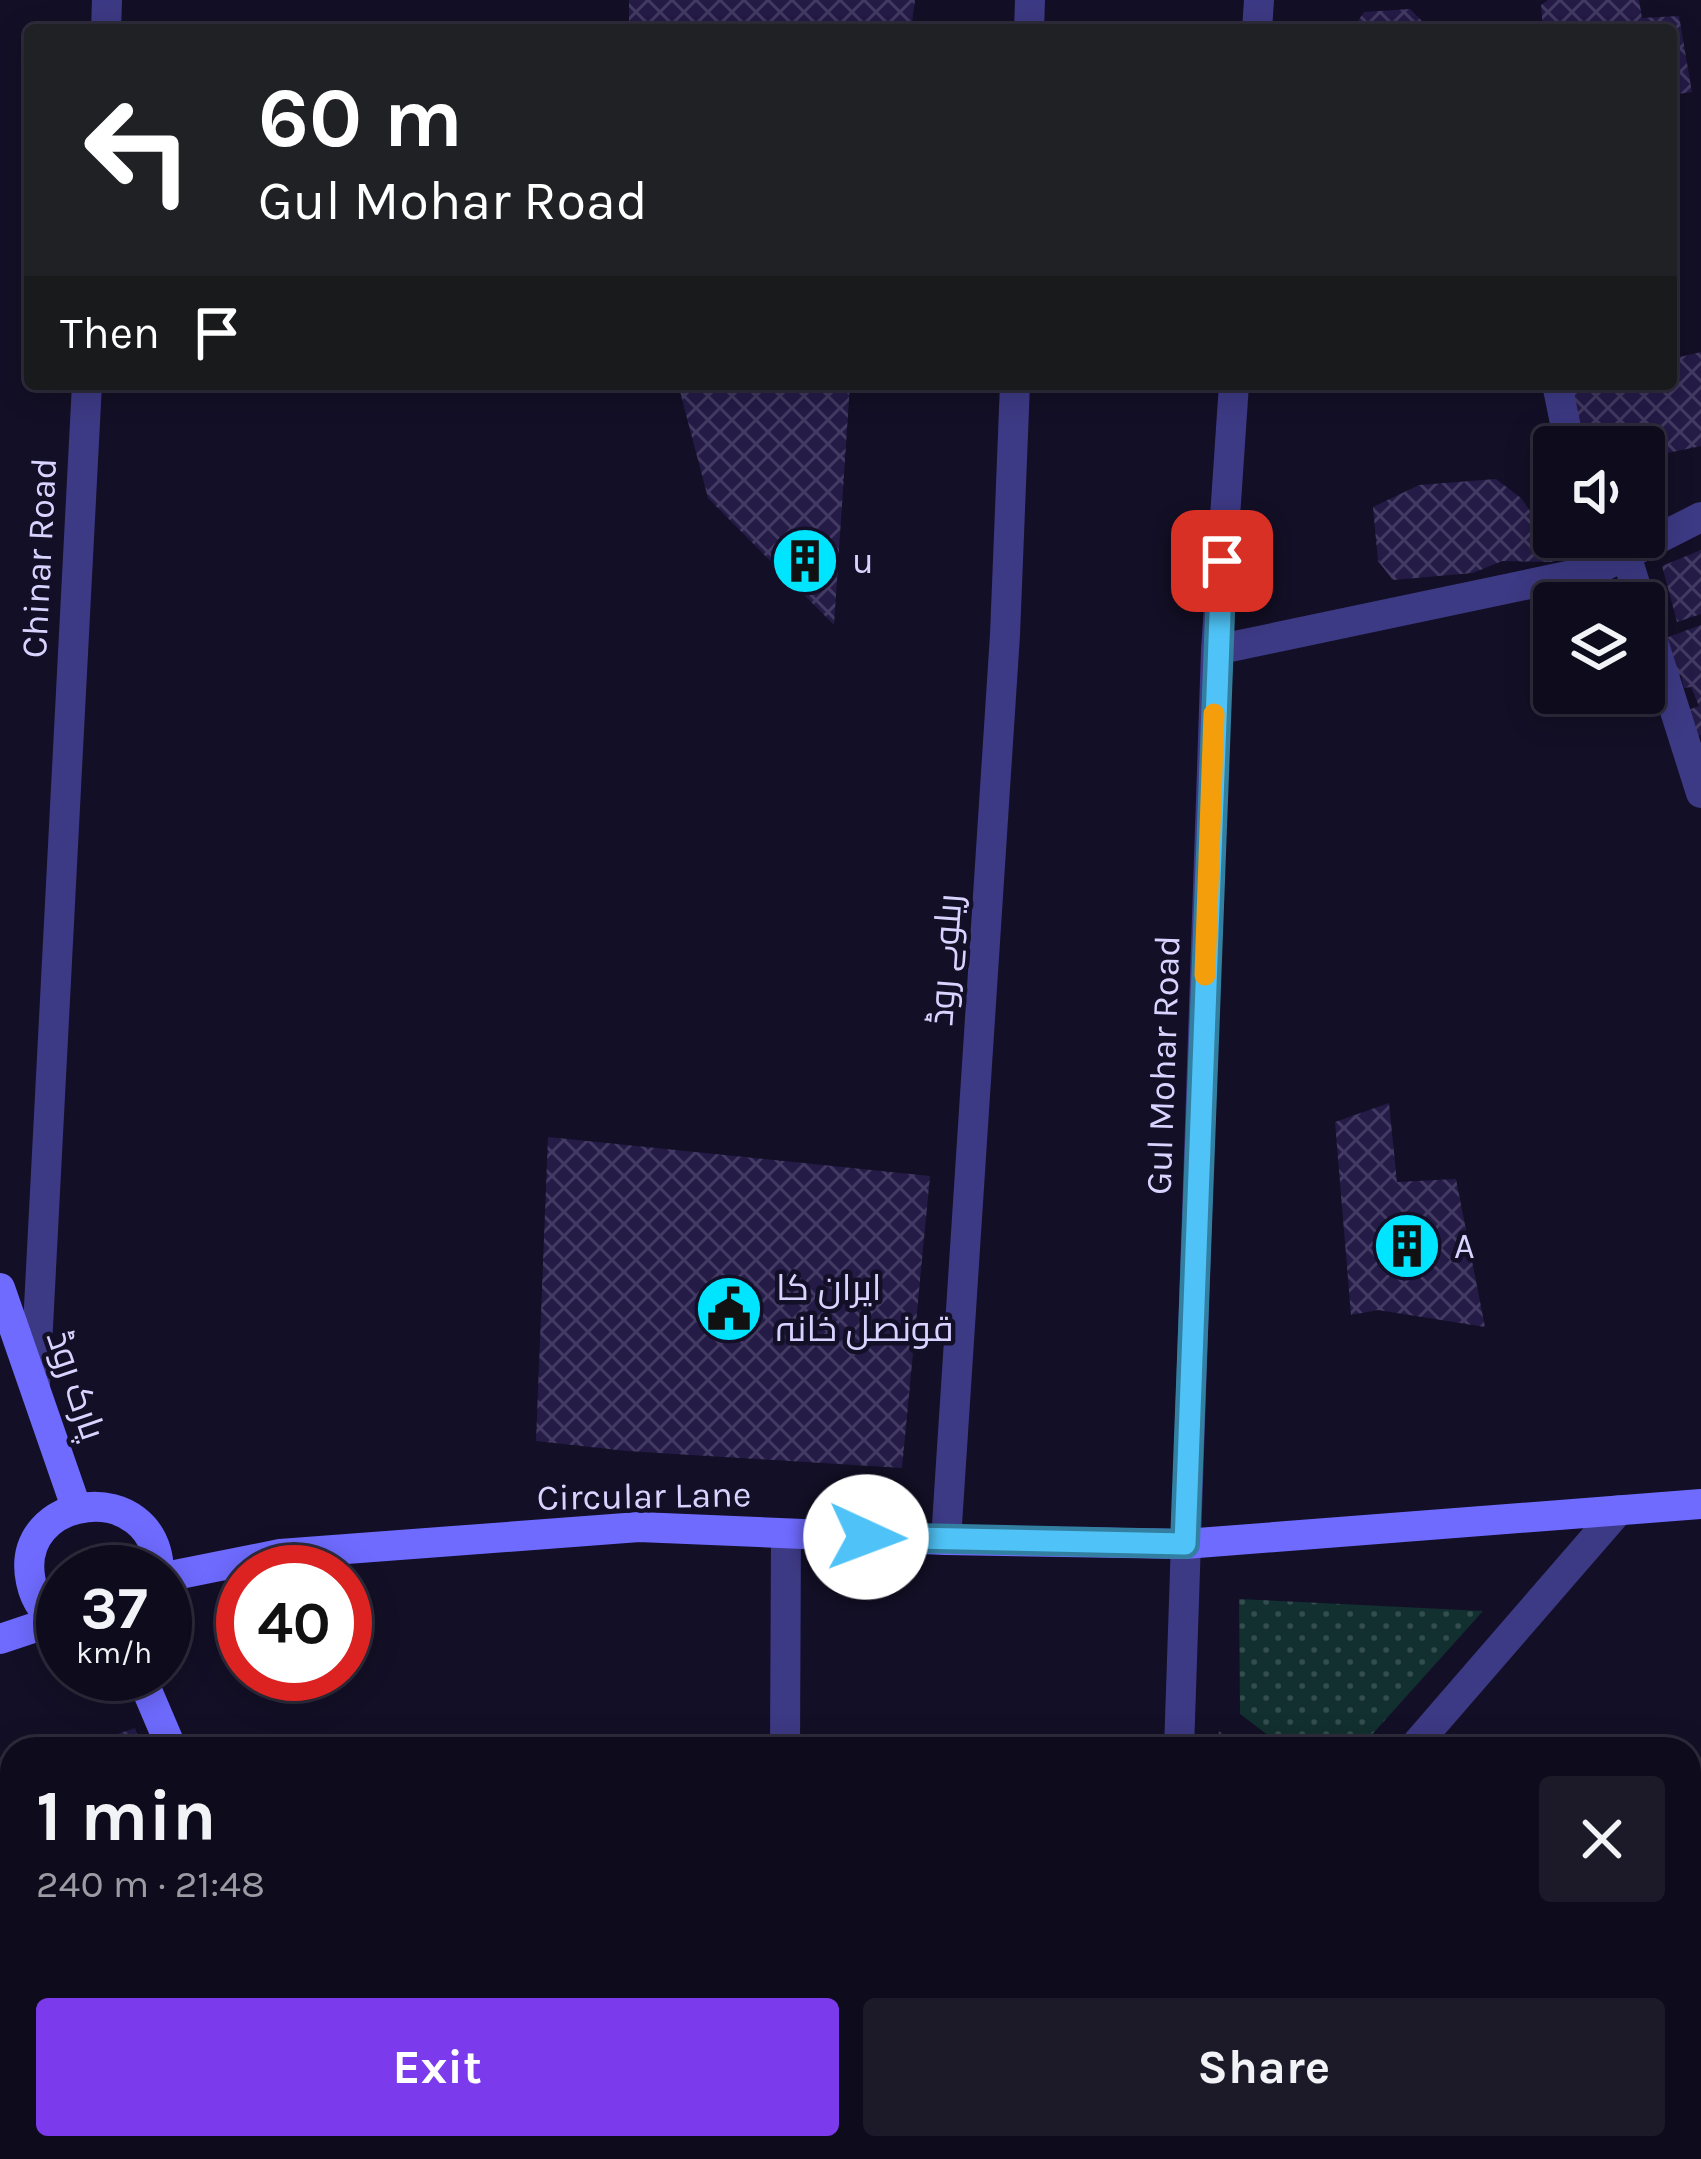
<!DOCTYPE html>
<html lang="en">
<head>
<meta charset="utf-8">
<style>
  body { margin:0; font-family:Karla,Cairo,sans-serif; background:#1c1929; color:#f1f3f6; height:100vh; display:flex; flex-direction:column; font-size:45px; white-space:nowrap }
  * { box-sizing:border-box; margin:0 }
  p { font-size:39px; color:#9b9ba3 }
  .icon { flex:none; width:66px; height:66px; fill:none; stroke:currentColor; stroke-width:2; stroke-linecap:round; stroke-linejoin:round }
  .map { position:relative; flex:1; overflow:hidden }
  .side { position:absolute; left:0px; top:1737px; width:1701px; height:423px; display:flex; flex-direction:column; background:#0e0b1c; border-radius:36px 36px 0 0; box-shadow:0 6px 30px #0003,0 0 0 3px #2e2b3b }
  .side>* { flex:none }
  .banner { position:absolute; left:24px; top:24px; width:1653px; height:366px; border-radius:12px; box-shadow:0 6px 30px #0003,0 0 0 3px #2e2b3b; background:#202124; color:#fff; overflow:hidden }
  .fabs { position:absolute; left:1533px; top:426px; display:grid; gap:24px }
  .fabs a { display:grid; place-items:center; width:132px; height:132px; border-radius:12px; background:#0e0b1c; box-shadow:0 6px 30px #0003,0 0 0 3px #2e2b3b; font-size:60px }
  .speed { position:absolute; left:36px; top:1545px; display:flex; gap:24px; font-size:60px; font-weight:700; text-align:center }
  .speed>* { display:grid; place-content:center; width:156px; height:156px; border-radius:50%; background:#0e0b1c; box-shadow:0 6px 30px #0003,0 0 0 3px #2e2b3b; line-height:1 }
  .speed small { font-size:30px; font-weight:400 }
  .speed .limit { border:18px solid #d22; background:#fff; color:#111 }
  .pin { position:absolute; display:grid; place-items:center; width:102px; height:102px; color:#fff; margin:-51px; border-radius:24px; box-shadow:0 6px 18px #0006 }
  .me { position:absolute; width:132px; margin:-66px; rotate:92deg; stroke-linejoin:round; filter:drop-shadow(0 0 9px #0008) }
  .turn { display:flex; align-items:center; gap:42px; height:252px; padding:0 36px; font-size:54px }
  .turn .icon { width:156px; height:156px; stroke-width:2.5 }
  .turn b { display:block; font-size:84px; line-height:102px }
  .then { display:flex; align-items:center; height:114px; padding:0 36px; background:#0003; gap:24px; font-size:45px }
  .round { display:grid; place-items:center; flex:none; width:126px; height:126px; border-radius:12px; background:#1c1929 }
  .headline { display:flex; align-items:center; justify-content:space-between; height:204px; padding:0 36px }
  h1 { font-size:72px; font-weight:700; line-height:90px }
  .action { display:flex; gap:24px; margin-top:auto; padding:24px 36px }
  .action a { flex:1; height:138px; border-radius:12px; background:#7c3aed; color:#fff; font-size:48px; font-weight:700; line-height:138px; text-align:center }
  .action a+a { background:#1c1929; color:#f1f3f6 }
  .map>svg:first-child { display:block }
  .park { fill:url(#park-dots) }
  .building { fill:url(#building-cross-hatch) }
  .lines { fill:none; stroke-linecap:round; stroke-linejoin:round }
  .street { stroke:#3d3a85; stroke-width:30 }
  .secondary { stroke:#6f6bff; stroke-width:30 }
  .route-casing { stroke:#337fa1; stroke-width:30 }
  .route { stroke:#4fc3f7; stroke-width:21 }
  .slow { stroke:#f59e0b; stroke-width:21 }
  .labels { text-anchor:middle; dominant-baseline:central; stroke-width:9; stroke-linejoin:round; paint-order:stroke }
  .street-label { font-size:36px; fill:#d9d4ff; stroke:#130f26 }
  .poi-label { font-size:36px; fill:#d9d4ff; stroke:#130f26; text-anchor:start }
</style>
</head>
<body>
<div class="map">
<svg width="1701" height="2159" viewBox="0 0 1701 2159">
  <defs>
    <pattern id="park-dots" width="8" height="8" patternUnits="userSpaceOnUse" patternTransform="scale(3)"><rect width="8" height="8" fill="#12302f"/><path d="M2 2h.1M6 6h.1" fill="none" stroke="#344d4e" stroke-width="1.8" stroke-linecap="round"/></pattern>
    <pattern id="building-cross-hatch" width="8" height="8" patternUnits="userSpaceOnUse" patternTransform="scale(3)"><rect width="8" height="8" fill="#241b47"/><path d="M0 0l8 8M0 8l8-8" fill="none" stroke="#433b63"/></pattern>
  </defs>
  <rect width="100%" height="100%" fill="#130f26"/>
  <path class="park" d="M1239,1599L1483,1611L1359,1749H1286L1240,1714Z"/>
  <g class="building">
    <path d="M629,0H915L911,30H629Z"/>
    <path d="M1548,0H1639L1642,18L1679,16L1692,92L1671,95V30H1543L1541,5Z"/>
    <path d="M1410,9L1431,30H1352L1364,12Z"/>
    <path d="M1701,352V446L1644,458V447H1585L1568,384H1671V359Z"/>
    <path d="M678,384H850L834,625L708,498Z"/>
    <path d="M1496,479L1521,498L1543,530L1553,562L1502,561L1473,573L1393,580L1378,561L1373,507L1419,485Z"/>
    <path d="M1701,550V614L1677,622L1662,566Z"/>
    <path d="M1701,625V735L1692,738L1683,712L1699,706L1691,687L1684,688L1681,675H1674L1660,640Z"/>
    <path d="M1389,1103L1397,1182L1456,1179L1485,1327L1378,1310L1351,1315L1335,1122Z"/>
    <path d="M548,1137L930,1176L902,1468L627,1451L536,1441Z"/>
    <path d="M135,1728L142,1749H103L100,1740Z"/>
    <path d="M1219,1731L1244,1749H1217Z"/>
    <path d="M12,1939V1974L11,1975L1,1943Z"/>
  </g>
  <g class="lines">
    <g class="street">
      <path d="M106,30L107,0"/>
      <path d="M1029,30L1030,0"/>
      <path d="M1257,30L1259,0"/>
      <path d="M1557,384L1570,447"/>
      <path d="M1589,537L1596,570"/>
      <path d="M1626,555L1641,603"/>
      <path d="M1644,613L1701,793"/>
      <path d="M1216,650L1596,570L1701,517"/>
      <path d="M35,1384L87,384"/>
      <path d="M946,1540L1005,635L1015,384"/>
      <path d="M785,1749L786,1534"/>
      <path d="M1179,1749L1216,650L1234,384"/>
      <path d="M1412,1749L1619,1510"/>
      <path d="M815,2148L816,2158"/>
      <path d="M1169,2148V2159"/>
    </g>
    <g class="secondary">
      <path d="M0,1288L76,1507"/>
      <path d="M165,1577L280,1554L639,1527L946,1540L1185,1544L1701,1504"/>
      <path d="M63,1626C46,1617 35,1601 31,1582C12,1493 157,1475 159,1572"/>
      <path d="M0,1639L54,1621"/>
      <path d="M140,1674L172,1749"/>
      <path d="M314,2148L317,2159"/>
    </g>
  </g>
  <g class="lines">
    <defs>
      <path id="route" d="M866,1537L1185,1544L1222,561"/>
    </defs>
    <use href="#route" class="route-casing"/>
    <use href="#route" class="route"/>
    <path class="slow" d="M1205,975L1214,714"/>
  </g>
  <defs>
    <symbol id="building-disc" viewBox="-11 -11 22 22"><circle r="9.5" fill="#00e5ff" stroke="#130f26"/><path d="M-4-6H4V6H1V3H-1V6H-4ZM-2.5-4.3h1.7v1.8h-1.7ZM.8-4.3h1.7v1.8H.8ZM-2.5-1h1.7V.8h-1.7ZM.8-1h1.7V.8H.8Z" fill="#111"/></symbol>
    <symbol id="civic-disc" viewBox="-11 -11 22 22"><circle r="9.5" fill="#00e5ff" stroke="#130f26"/><path d="M-.6-6.5H3V-4.5H.6V-3L4-1V1h2V6H-6V1h2V-1L-.6-3ZM-1.2 2.5V6h2.4V2.5Z" fill="#111"/></symbol>
  </defs>
  <g fill-rule="evenodd">
    <use href="#building-disc" x="767" y="523" width="76" height="76"/>
    <use href="#building-disc" x="1369" y="1208" width="76" height="76"/>
    <use href="#civic-disc" x="691" y="1271" width="76" height="76"/>
  </g>
  <g class="labels">
    <g class="street-label">
      <text transform="translate(39 558) rotate(-87)">Chinar Road</text>
      <text transform="translate(945 960) rotate(-86)">ریلوے روڈ</text>
      <text transform="translate(1163 1065) rotate(-88)">Gul Mohar Road</text>
      <text transform="translate(76 1385) rotate(71)">پارک روڈ</text>
      <text transform="translate(644 1496) rotate(-1)">Circular Lane</text>
    </g>
    <g class="poi-label">
      <text x="852" y="561">u</text>
      <text x="1454" y="1246">A</text>
      <text x="776" y="1288">ایران کا<tspan x="776" dy="41">قونصل خانہ</tspan></text>
    </g>
  </g>
</svg>
<div class="fabs">
<a><svg class="icon" aria-label="sound" viewBox="0 0 24 24"><path d="M4 9h4l5-4v14l-5-4H4zM17 9q2 3 0 6"/></svg></a>
<a><svg class="icon" aria-label="layers" viewBox="0 0 24 24"><path d="M12 4l9 5-9 5-9-5zM3 14l9 5 9-5"/></svg></a>
</div>
<div class="speed"><div>37<small>km/h</small></div><div class="limit">40</div></div>
<div class="pin" style="left:1222px;top:561px;background:#d93025"><svg class="icon" aria-label="arrive" viewBox="0 0 24 24"><path d="M6 21V4h12l-3 4 3 4H6"/></svg></div>
<svg class="me" style="left:866px;top:1537px" viewBox="-20 -20 40 40"><circle r="19" fill="#fff"/><path d="M0-13L10 11 0 6-10 11z" fill="#4fc3f7"/></svg>
<div class="banner">
<div class="turn"><svg class="icon" aria-label="left" viewBox="0 0 24 24"><path d="M17 20v-9H6M10 6l-5 5 5 5"/></svg><div><b>60 m</b>Gul Mohar Road</div></div>
<div class="then">Then<svg class="icon" aria-label="arrive" viewBox="0 0 24 24"><path d="M6 21V4h12l-3 4 3 4H6"/></svg></div>
</div>
<section class="side">
<div class="headline"><div><h1>1 min</h1><p>240 m · 21:48</p></div><a class="round"><svg class="icon" aria-label="close" viewBox="0 0 24 24"><path d="M6 6l12 12M18 6L6 18"/></svg></a></div>
<div class="action"><a>Exit</a><a>Share</a></div>
</section>
</div>
</body>
</html>
